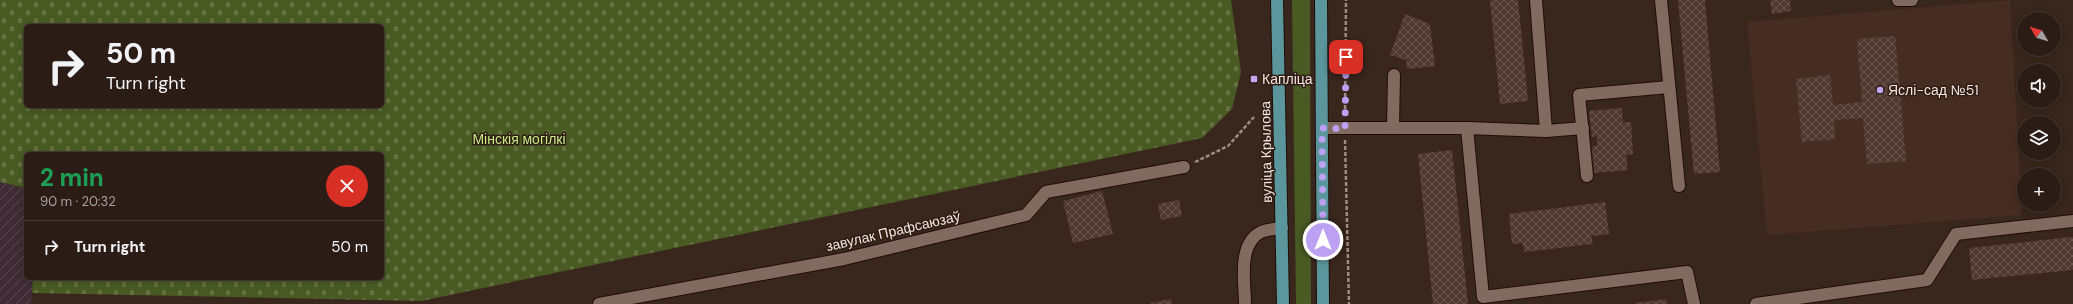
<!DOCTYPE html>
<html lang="en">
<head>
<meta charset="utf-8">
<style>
  body { margin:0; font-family:"DM Sans",sans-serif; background:#33251f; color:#f1f3f6; height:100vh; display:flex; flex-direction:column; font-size:15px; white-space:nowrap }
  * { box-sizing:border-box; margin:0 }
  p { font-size:13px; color:#a6a1a1 }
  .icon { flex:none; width:22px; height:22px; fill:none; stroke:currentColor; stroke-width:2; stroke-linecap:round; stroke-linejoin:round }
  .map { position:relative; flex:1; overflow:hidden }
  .details { position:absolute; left:24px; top:152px; width:360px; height:128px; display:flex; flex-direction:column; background:#2b1c16; border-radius:6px; box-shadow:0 2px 10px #0003,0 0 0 1px #473a35 }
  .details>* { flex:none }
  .banner { position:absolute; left:24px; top:24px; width:360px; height:84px; border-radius:6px; box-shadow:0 2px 10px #0003,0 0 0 1px #473a35; background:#2b1c16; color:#f1f3f6; overflow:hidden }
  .needle { width:26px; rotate:308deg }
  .buttons { position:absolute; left:2017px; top:12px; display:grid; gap:8px }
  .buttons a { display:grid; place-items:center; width:44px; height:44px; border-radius:50%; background:#2b1c16; box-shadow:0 2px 10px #0003,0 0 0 1px #473a35; font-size:20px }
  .pin { position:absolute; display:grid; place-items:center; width:34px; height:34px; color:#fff; margin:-17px; border-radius:8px; box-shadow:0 2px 6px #0006 }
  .me { position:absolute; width:44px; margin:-22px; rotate:0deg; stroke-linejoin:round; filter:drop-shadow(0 0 3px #0008) }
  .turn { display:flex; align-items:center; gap:14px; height:84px; padding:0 16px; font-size:18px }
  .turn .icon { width:52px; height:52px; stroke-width:2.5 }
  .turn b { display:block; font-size:28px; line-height:34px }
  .round { display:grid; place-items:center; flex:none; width:42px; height:42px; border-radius:21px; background:#33251f }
  .summary { display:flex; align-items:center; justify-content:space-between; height:68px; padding:0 16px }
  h1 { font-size:24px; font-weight:800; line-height:30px; color:#1e9e55 }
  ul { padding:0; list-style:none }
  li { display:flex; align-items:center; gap:12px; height:52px; padding:0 16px; border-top:1px solid #473a35 }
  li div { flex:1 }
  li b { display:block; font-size:15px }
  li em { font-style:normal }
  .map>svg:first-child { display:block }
  .built { fill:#462d21 }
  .industrial { fill:url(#industrial-furrows) }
  .grass { fill:#495b23 }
  .cemetery { fill:url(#cemetery-stones); fill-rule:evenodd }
  .building { fill:url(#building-cross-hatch) }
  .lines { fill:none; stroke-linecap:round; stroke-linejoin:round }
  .minor-casing { stroke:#1f0e07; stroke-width:14 }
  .major-casing { stroke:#1f0e07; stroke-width:14 }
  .path { stroke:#9c8c85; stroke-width:2.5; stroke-dasharray:4 2; stroke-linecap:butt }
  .minor { stroke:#816a60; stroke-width:12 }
  .major { stroke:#5a969b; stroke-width:12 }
  .route { stroke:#bca0f2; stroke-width:7; stroke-dasharray:0 12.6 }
  .poi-dot { fill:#c5a7f1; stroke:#2f1c14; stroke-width:1.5 }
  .labels { text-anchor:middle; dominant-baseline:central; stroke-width:3; stroke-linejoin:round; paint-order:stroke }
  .poi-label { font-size:14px; fill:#f2e5df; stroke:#2f1c14; text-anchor:start }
  .park-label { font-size:14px; fill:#c7ea85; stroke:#2f1c14 }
  .street-label { font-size:14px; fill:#f2e5df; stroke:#2f1c14 }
</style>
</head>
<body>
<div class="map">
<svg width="2073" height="304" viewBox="0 0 2073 304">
  <defs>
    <pattern id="industrial-furrows" width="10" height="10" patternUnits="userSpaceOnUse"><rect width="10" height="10" fill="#3f2c34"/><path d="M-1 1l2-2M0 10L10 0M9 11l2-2" fill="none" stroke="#5b4a51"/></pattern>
    <pattern id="cemetery-stones" width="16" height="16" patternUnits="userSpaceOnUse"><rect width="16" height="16" fill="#495b23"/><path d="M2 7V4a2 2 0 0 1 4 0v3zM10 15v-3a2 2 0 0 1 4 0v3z" fill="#647242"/></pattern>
    <pattern id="building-cross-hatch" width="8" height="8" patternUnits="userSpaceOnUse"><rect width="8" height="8" fill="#4f3a31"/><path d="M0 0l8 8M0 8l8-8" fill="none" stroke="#69564e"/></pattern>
  </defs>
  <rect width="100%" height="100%" fill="#39261d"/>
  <path class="built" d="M2010,0L2022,215L1767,235L1747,22Z"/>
  <path class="industrial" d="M0,182L26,188V278H33L31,304H0Z"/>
  <path class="grass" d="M1292,0H1310L1311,304H1296Z"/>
  <path class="cemetery" d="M0,0H1231L1241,72L1232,109L1202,138L421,301L32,293L33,278H382V154H26V188L0,182ZM26,26H382V106H26Z"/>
  <g class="building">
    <path d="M1490,0H1518L1528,101L1500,104Z"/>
    <path d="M1678,0H1705L1720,172L1694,174Z"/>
    <path d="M1770,0H1790L1791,11L1772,14Z"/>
    <path d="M1405,14L1430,24L1435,66L1407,69L1406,60L1390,55Z"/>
    <path d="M1895,36L1906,161L1867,164L1863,118L1834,120L1835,139L1802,142L1796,79L1830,75L1833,105L1862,102L1857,39Z"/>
    <path d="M1622,108L1623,122H1631L1633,154L1626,155L1628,170L1594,173L1592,146H1597V136L1592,137L1589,111Z"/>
    <path d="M1452,150L1468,304H1433L1418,154Z"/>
    <path d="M1102,191L1113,234L1073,243L1063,201Z"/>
    <path d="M1179,200L1182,216L1161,220L1158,204Z"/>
    <path d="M1605,202L1609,234L1591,236L1593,244L1524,252L1523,243L1512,244L1509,214Z"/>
    <path d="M2073,237V270L1972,280L1969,248Z"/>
    <path d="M1171,299L1172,304H1151V303Z"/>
    <path d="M1666,299L1667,304H1635V303Z"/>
  </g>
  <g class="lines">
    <defs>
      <g id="minor">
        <path d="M1536,0L1546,131"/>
        <path d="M1661,0L1679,186"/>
        <path d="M1898,0H1912"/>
        <path d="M1323,128H1467L1546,131L1583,128"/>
        <path d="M1393,128L1394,75"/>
        <path d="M1467,128L1483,297L1687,272L1694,304"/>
        <path d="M1587,176L1579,95L1669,87"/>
        <path d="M599,304L844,259L1026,215L1046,192L1184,167"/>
        <path d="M1245,304C1245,283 1237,244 1261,232C1267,229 1276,229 1282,228"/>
        <path d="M1756,304L1927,280L1956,234L2073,221"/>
      </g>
      <g id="major">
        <path d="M1277,0L1283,304"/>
        <path d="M1321,0L1323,304"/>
      </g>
    </defs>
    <use href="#minor" class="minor-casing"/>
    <use href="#major" class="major-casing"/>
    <g class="path">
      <path d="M1345,115L1346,0"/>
      <path d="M1345,140L1349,304"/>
      <path d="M1195,162L1228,146L1254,117"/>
    </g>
    <use href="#minor" class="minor"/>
    <use href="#major" class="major"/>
  </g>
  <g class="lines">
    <path class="route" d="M1323,240L1322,128L1345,129L1346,57"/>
  </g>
  <g class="poi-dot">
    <rect x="1250" y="75" width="8" height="8" rx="2"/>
    <circle cx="1880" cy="90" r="4"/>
  </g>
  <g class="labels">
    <g class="poi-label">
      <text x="1262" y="79">Капліца</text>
      <text x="1888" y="90">Яслі-сад №51</text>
    </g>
    <g class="park-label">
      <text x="519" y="139">Мінскія могілкі</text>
    </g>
    <g class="street-label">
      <text transform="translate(1266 152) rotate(-91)">вуліца Крылова</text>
      <text transform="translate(893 231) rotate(-13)">завулак Прафсаюзаў</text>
    </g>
  </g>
</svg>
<div class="buttons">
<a><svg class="needle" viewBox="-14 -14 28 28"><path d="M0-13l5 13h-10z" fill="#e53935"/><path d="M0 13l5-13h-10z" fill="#a6a1a1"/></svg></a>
<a><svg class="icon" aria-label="sound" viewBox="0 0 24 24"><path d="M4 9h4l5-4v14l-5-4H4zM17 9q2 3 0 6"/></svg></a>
<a><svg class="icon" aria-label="layers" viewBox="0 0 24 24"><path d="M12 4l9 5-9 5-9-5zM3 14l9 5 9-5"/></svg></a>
<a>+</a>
</div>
<div class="pin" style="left:1346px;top:57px;background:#d93025"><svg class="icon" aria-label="arrive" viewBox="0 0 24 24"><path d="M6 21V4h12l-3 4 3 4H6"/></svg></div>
<svg class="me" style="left:1323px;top:240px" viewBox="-20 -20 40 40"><circle r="17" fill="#bca0f2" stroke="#fff" stroke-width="3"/><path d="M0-11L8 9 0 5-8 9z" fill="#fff"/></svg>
<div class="banner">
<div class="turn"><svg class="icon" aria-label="right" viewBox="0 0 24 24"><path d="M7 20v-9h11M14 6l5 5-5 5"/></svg><div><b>50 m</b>Turn right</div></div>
</div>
<section class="details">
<div class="summary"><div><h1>2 min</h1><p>90 m · 20:32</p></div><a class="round" style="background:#d93025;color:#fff"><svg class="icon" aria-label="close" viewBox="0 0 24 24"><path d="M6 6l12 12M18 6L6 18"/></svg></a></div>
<ul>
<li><svg class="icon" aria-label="right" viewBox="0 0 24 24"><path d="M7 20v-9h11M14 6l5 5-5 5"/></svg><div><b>Turn right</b></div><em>50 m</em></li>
</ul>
</section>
</div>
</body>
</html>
